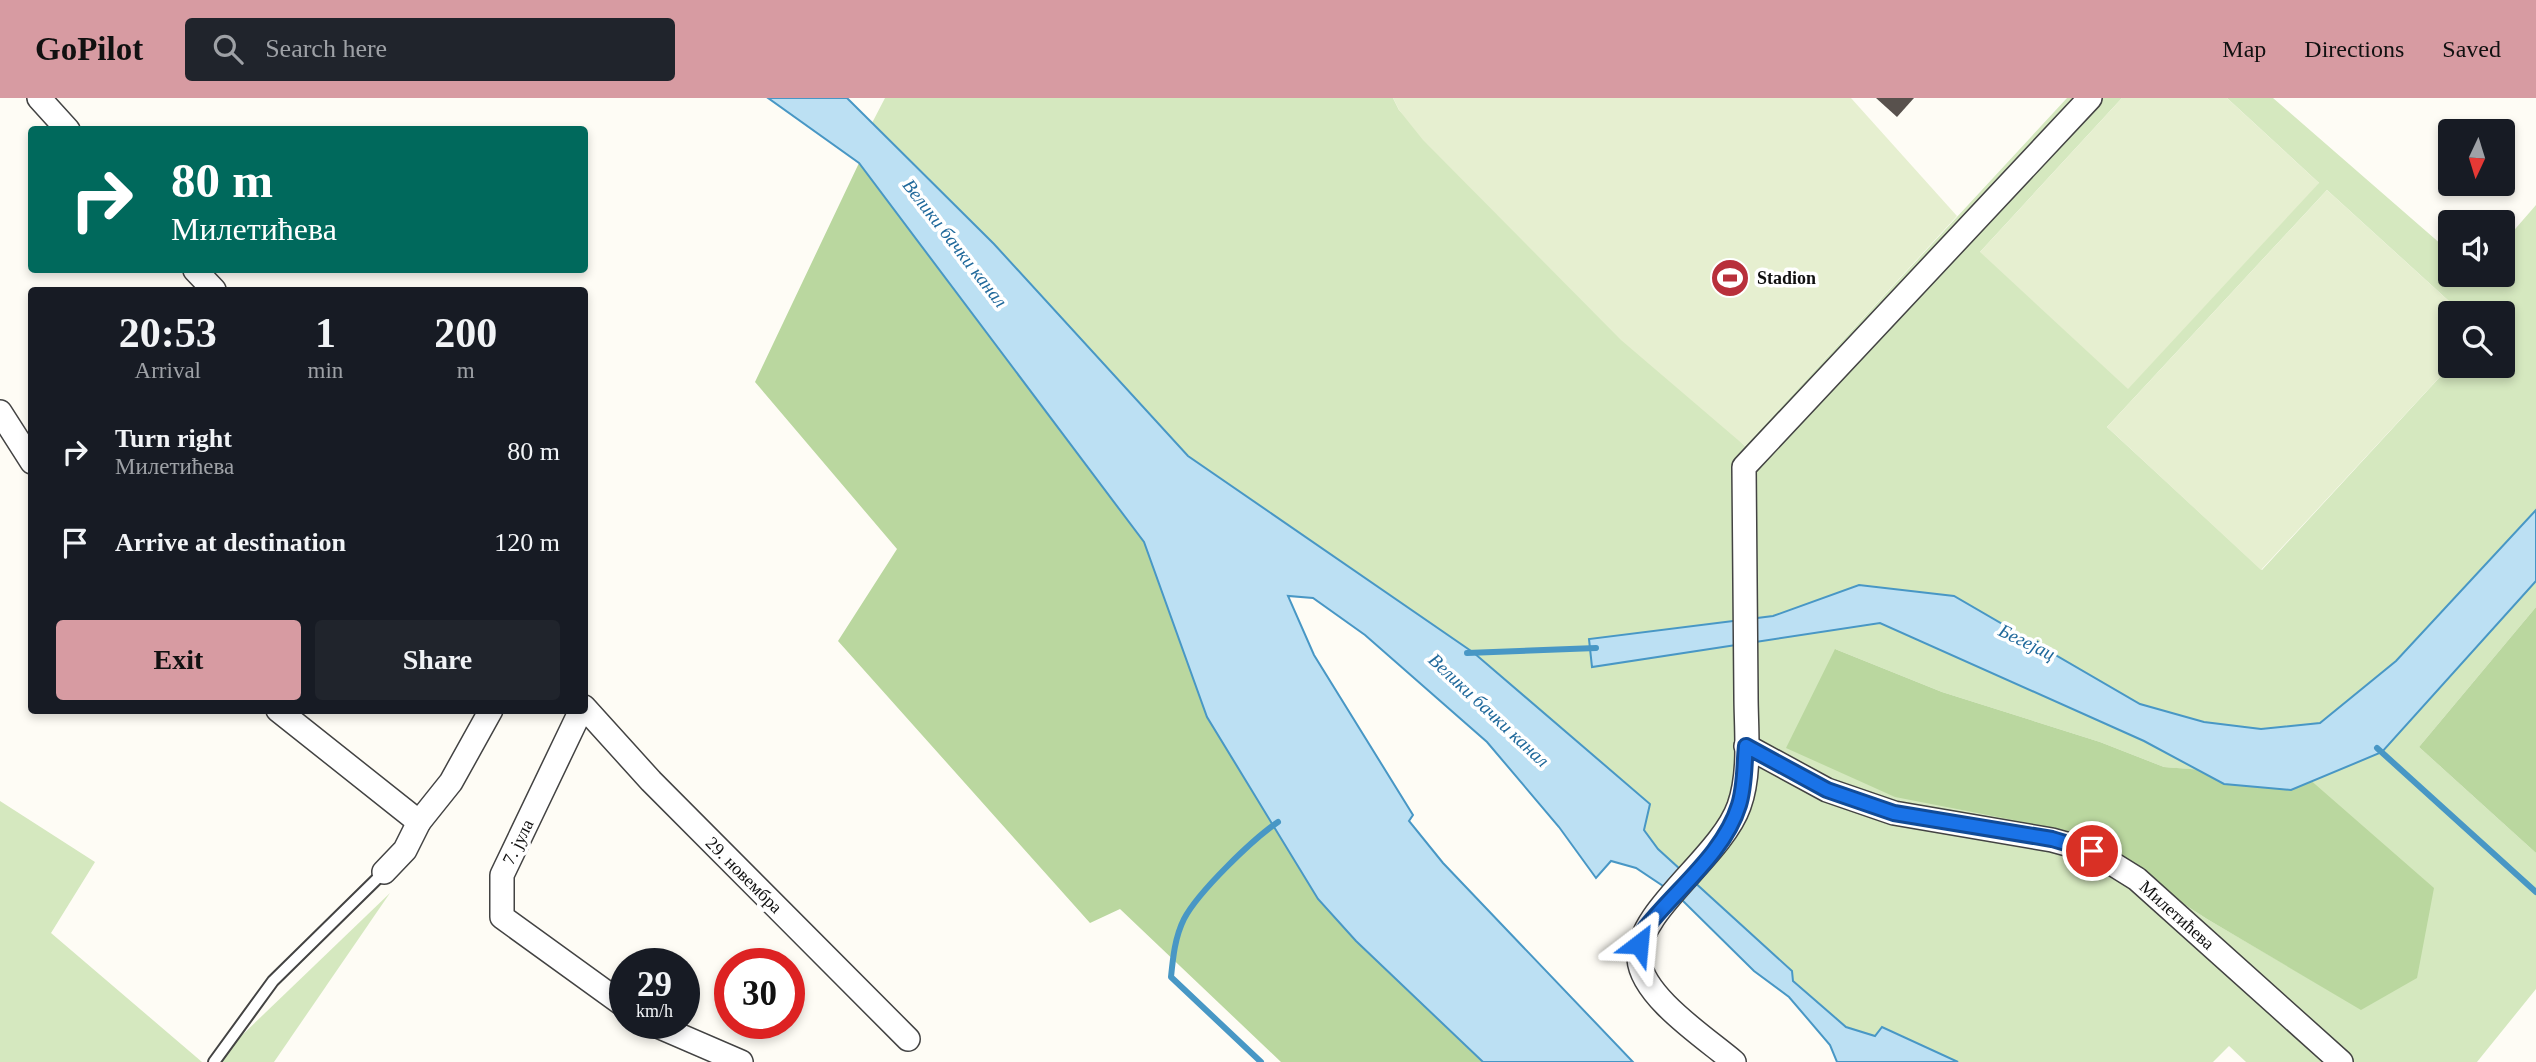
<!DOCTYPE html>
<html lang="en">
<head>
<meta charset="utf-8">
<style>
  body { margin:0; font-family:Georgia,serif; background:#20242c; color:#f1f3f6; height:100vh; display:flex; flex-direction:column; font-size:26px; white-space:nowrap }
  * { box-sizing:border-box; margin:0 }
  p { font-size:23px; color:#9ea1a6 }
  .icon { flex:none; width:38px; height:38px; fill:none; stroke:currentColor; stroke-width:2; stroke-linecap:round; stroke-linejoin:round }
  .map { position:relative; flex:1; overflow:hidden }
  .side { position:absolute; left:28px; top:189px; width:560px; height:427px; display:flex; flex-direction:column; background:#171b24; border-radius:7px; box-shadow:0 4px 10px #0003 }
  .side>* { flex:none }
  .top-card { position:absolute; left:28px; top:28px; width:560px; height:147px; border-radius:7px; box-shadow:0 4px 10px #0003; background:#00695c; color:#fff; overflow:hidden }
  .needle { width:46px; rotate:184deg }
  .tools { position:absolute; left:2438px; top:21px; display:grid; gap:14px }
  .tools a { display:grid; place-items:center; width:77px; height:77px; border-radius:7px; background:#171b24; box-shadow:0 4px 10px #0003; font-size:35px }
  .speed { position:absolute; left:609px; top:850px; display:flex; gap:14px; font-size:35px; font-weight:700; text-align:center }
  .speed>* { display:grid; place-content:center; width:91px; height:91px; border-radius:50%; background:#171b24; box-shadow:0 4px 10px #0003; line-height:1 }
  .speed small { font-size:18px; font-weight:400 }
  .speed .limit { border:10px solid #d22; background:#fff; color:#111 }
  .pin { position:absolute; display:grid; place-items:center; width:60px; height:60px; color:#fff; margin:-30px; border:4px solid #fff; border-radius:50%; box-shadow:0 2px 7px #0007 }
  .me { position:absolute; width:77px; margin:-38px; rotate:29deg; stroke-linejoin:round; filter:drop-shadow(0 0 5px #0008) }
  .turn { display:flex; align-items:center; gap:24px; height:147px; padding:0 28px; font-size:32px }
  .turn .icon { width:91px; height:91px; stroke-width:2.5 }
  .turn b { display:block; font-size:49px; line-height:60px }
  .eta { display:flex; justify-content:space-evenly; align-items:center; height:119px; text-align:center }
  .eta b { font-size:42px; font-weight:700; line-height:49px }
  .cta { display:flex; gap:14px; margin-top:auto; padding:14px 28px }
  .cta a { flex:1; height:80px; border-radius:7px; background:#d79ba2; color:#111; font-size:28px; font-weight:700; line-height:80px; text-align:center }
  .cta a+a { background:#20242c; color:#f1f3f6 }
  ul { padding:0; list-style:none }
  li { display:flex; align-items:center; gap:21px; height:91px; padding:0 28px }
  li div { flex:1 }
  li b { display:block; font-size:26px }
  li em { font-style:normal }
  header { display:flex; align-items:center; gap:42px; box-sizing:border-box; height:98px; padding:0 35px; background:#d79ba2; color:#111 }
  header strong { font-size:33px }
  nav { display:flex; gap:38px; margin-inline-start:auto; font-size:24px }
  .search { width:490px; height:63px; background:#20242c; display:flex; align-items:center; gap:18px; box-sizing:border-box; padding:0 24px; border-radius:7px; color:#9ea1a6; font-size:26px }
  .map>svg:first-child { display:block }
  .green { fill:#d5e8bf; fill-rule:evenodd }
  .forest { fill:#bad79f }
  .pitch { fill:#e6efd0 }
  .water { fill:#bce0f3; stroke:#4897c5; stroke-width:2 }
  .lines { fill:none; stroke-linecap:round; stroke-linejoin:round }
  .stream { stroke:#4897c5; stroke-width:6 }
  .building { fill:#58514d }
  .lane-casing { stroke:#434343; stroke-width:14 }
  .street-casing { stroke:#434343; stroke-width:26 }
  .lane { stroke:#fff; stroke-width:10 }
  .street { stroke:#fff; stroke-width:23 }
  .route-casing { stroke:#114b97; stroke-width:18 }
  .route { stroke:#1a73e8; stroke-width:12 }
  .labels { text-anchor:middle; dominant-baseline:central; stroke-width:7; stroke-linejoin:round; paint-order:stroke }
  .poi-label { font-size:18px; font-weight:bold; fill:#101010; stroke:#fff; text-anchor:start }
  .street-label { font-size:18px; fill:#101010; stroke:#fff }
  .water-label { font-size:19px; font-style:italic; fill:#20699b; stroke:#fff }
</style>
</head>
<body>
<header>
<strong>GoPilot</strong>
<div class="search"><svg class="icon" aria-label="search" viewBox="0 0 24 24"><circle cx="10" cy="10" r="6"/><path d="M15 15l6 6"/></svg>Search here</div>
<nav><a>Map</a><a>Directions</a><a>Saved</a></nav>
</header>
<div class="map">
<svg width="2536" height="964" viewBox="0 0 2536 964">
  <rect width="100%" height="100%" fill="#fefcf5"/>
  <g class="green">
    <path d="M885,0H1393L1399,12L1745,348L2067,0H2122L1980,154L2319,85L2227,0H2273L2450,154V177H2502L2503,145L2536,107V509L2419,649L2536,755V891L2477,964H2246L2229,948L2213,964H1958L1882,929L1875,938L1846,929L1793,883L1658,751L1644,732L1474,555L1188,358L994,146L872,25ZM2327,92L2462,215H2502V268H2450L2262,472L2107,329ZM1835,551L1942,594L2100,644L2164,669L2308,681L2361,911L2207,821L2070,733Z"/>
    <path d="M0,703L95,764L51,835L202,964H0Z"/>
    <path d="M390,795L274,964H214Z"/>
  </g>
  <g class="forest">
    <path d="M859,65L1144,444L1207,619L1318,801L1356,843L1483,964H1281L1120,811L1090,825L838,543L897,451L755,284Z"/>
    <path d="M2536,509V755L2419,649Z"/>
    <path d="M1835,551L1942,594L2100,644L2164,669L2308,680L2434,790L2417,880L2361,912L2207,821L2070,733L1895,699L1786,650Z"/>
  </g>
  <g class="pitch">
    <path d="M1393,0H1851L1957,118L1745,348L1621,242L1423,42L1399,12Z"/>
    <path d="M2122,0H2227L2319,85L2128,291L1980,154Z"/>
    <path d="M2327,92L2462,215H2450V268L2261,472L2107,329Z"/>
  </g>
  <g class="water">
    <path d="M768,0H847L994,146L1188,358L1474,555L1650,706L1644,732L1658,751L1792,873L1793,883L1846,929L1875,938L1882,929L1958,964H1837L1830,947L1789,899L1754,873L1678,798L1636,770L1611,763L1596,780L1559,729L1487,644L1365,537L1313,500L1288,498L1314,557L1413,717L1409,723L1443,765L1633,964H1483L1356,843L1318,801L1207,619L1144,444L859,65Z"/>
    <path d="M2536,412V483L2382,654L2291,692L2224,686L2144,643L1880,525L1592,569L1589,541L1773,518L1859,487L1954,498L2140,606L2204,624L2261,631L2320,625L2396,563Z"/>
  </g>
  <g class="lines">
    <g class="stream">
      <path d="M1467,555L1596,550"/>
      <path d="M2377,650L2536,794"/>
      <path d="M1261,964L1171,879C1173,859 1175,839 1184,821C1198,794 1253,741 1278,724"/>
    </g>
  </g>
  <path class="building" d="M1876,0H1914L1897,19Z"/>
  <g class="lines">
    <defs>
      <path id="lane" d="M214,964L273,883L384,774"/>
      <g id="street">
        <path d="M39,0L68,32"/>
        <path d="M195,172L214,192"/>
        <path d="M0,314L32,364"/>
        <path d="M584,609L651,683L908,941"/>
        <path d="M278,612L419,724L451,684L491,612"/>
        <path d="M581,612L502,777V819L625,908"/>
        <path d="M1746,648L1827,692L1894,715L2052,742L2092,753L2137,781L2341,964"/>
        <path d="M384,774L405,752L419,724"/>
        <path d="M653,926L741,964"/>
        <path d="M1734,964C1706,940 1642,899 1639,861C1635,814 1721,759 1739,708C1751,675 1746,632 1746,597C1746,521 1745,445 1744,369L2090,0"/>
      </g>
    </defs>
    <use href="#lane" class="lane-casing"/>
    <use href="#street" class="street-casing"/>
    <use href="#lane" class="lane"/>
    <use href="#street" class="street"/>
  </g>
  <g class="lines">
    <defs>
      <path id="route" d="M1639,846L1644,832C1675,792 1724,756 1739,707C1745,688 1744,667 1746,648L1827,692L1894,715L2052,741L2092,753"/>
    </defs>
    <use href="#route" class="route-casing"/>
    <use href="#route" class="route"/>
  </g>
  <defs>
    <symbol id="stadium-disc" viewBox="-11 -11 22 22"><circle r="9.5" fill="#b8303b" stroke="#fff"/><path d="M0-5a6.5 5 0 1 0 0 10a6.5 5 0 1 0 0-10ZM-3.5-1.8h7v3.6h-7Z" fill="#fff"/></symbol>
  </defs>
  <g fill-rule="evenodd">
    <use href="#stadium-disc" x="1708" y="158" width="44" height="44"/>
  </g>
  <g class="labels">
    <g class="poi-label">
      <text x="1757" y="180">Stadion</text>
    </g>
    <g class="street-label">
      <text transform="translate(518 744) rotate(-64)">7. јула</text>
      <text transform="translate(744 777) rotate(45)">29. новембра</text>
      <text transform="translate(2177 817) rotate(42)">Милетићева</text>
    </g>
    <g class="water-label">
      <text transform="translate(955 145) rotate(52)">Велики бачки канал</text>
      <text transform="translate(2027 544) rotate(26)">Бегејац</text>
      <text transform="translate(1489 612) rotate(43)">Велики бачки канал</text>
    </g>
  </g>
</svg>
<div class="tools">
<a><svg class="needle" viewBox="-14 -14 28 28"><path d="M0-13l5 13h-10z" fill="#e53935"/><path d="M0 13l5-13h-10z" fill="#9ea1a6"/></svg></a>
<a><svg class="icon" aria-label="sound" viewBox="0 0 24 24"><path d="M4 9h4l5-4v14l-5-4H4zM17 9q2 3 0 6"/></svg></a>
<a><svg class="icon" aria-label="search" viewBox="0 0 24 24"><circle cx="10" cy="10" r="6"/><path d="M15 15l6 6"/></svg></a>
</div>
<div class="speed"><div>29<small>km/h</small></div><div class="limit">30</div></div>
<div class="pin" style="left:2092px;top:753px;background:#d93025"><svg class="icon" aria-label="arrive" viewBox="0 0 24 24"><path d="M6 21V4h12l-3 4 3 4H6"/></svg></div>
<svg class="me" style="left:1639px;top:846px" viewBox="-20 -20 40 40"><path d="M0-17L14 15 0 8-14 15z" fill="#1a73e8" stroke="#fff" stroke-width="4"/></svg>
<div class="top-card">
<div class="turn"><svg class="icon" aria-label="right" viewBox="0 0 24 24"><path d="M7 20v-9h11M14 6l5 5-5 5"/></svg><div><b>80 m</b>Милетићева</div></div>
</div>
<section class="side">
<div class="eta">
<div><b>20:53</b><p>Arrival</p></div>
<div><b>1</b><p>min</p></div>
<div><b>200</b><p>m</p></div>
</div>
<ul>
<li><svg class="icon" aria-label="right" viewBox="0 0 24 24"><path d="M7 20v-9h11M14 6l5 5-5 5"/></svg><div><b>Turn right</b><p>Милетићева</p></div><em>80 m</em></li>
<li><svg class="icon" aria-label="arrive" viewBox="0 0 24 24"><path d="M6 21V4h12l-3 4 3 4H6"/></svg><div><b>Arrive at destination</b></div><em>120 m</em></li>
</ul>
<div class="cta"><a>Exit</a><a>Share</a></div>
</section>
</div>
</body>
</html>
